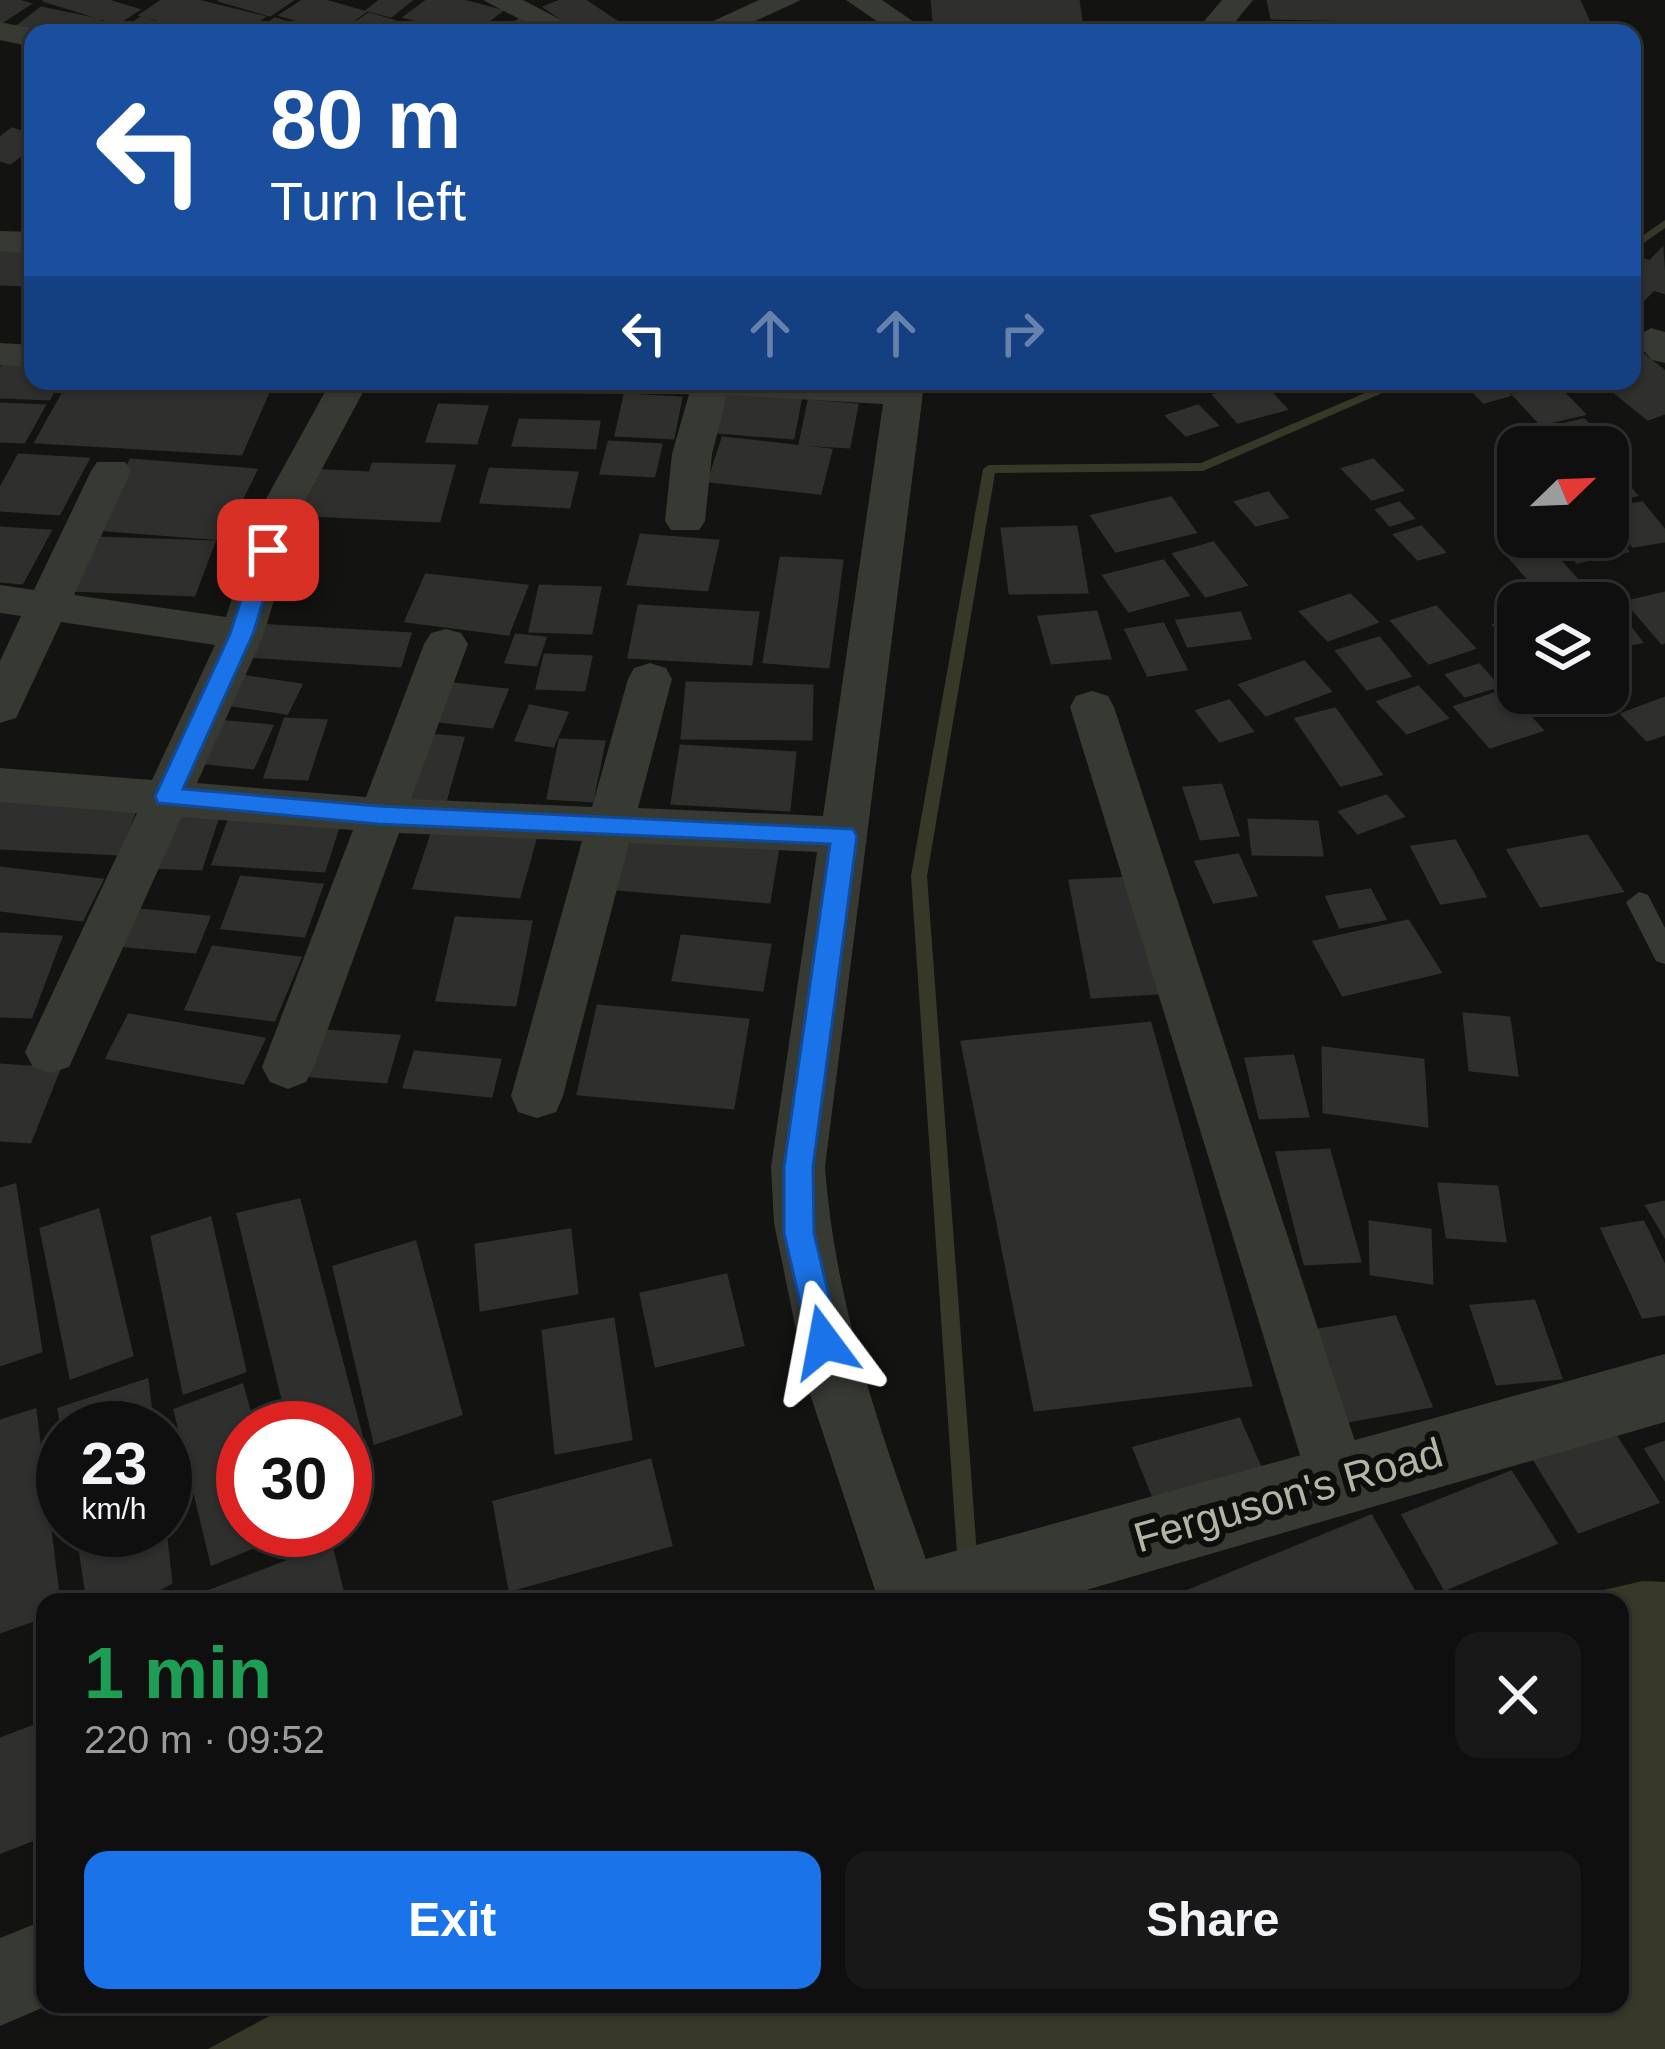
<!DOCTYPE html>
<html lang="en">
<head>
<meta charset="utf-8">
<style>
  body { margin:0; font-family:Helvetica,sans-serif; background:#171817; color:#f1f3f6; height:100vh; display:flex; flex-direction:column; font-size:45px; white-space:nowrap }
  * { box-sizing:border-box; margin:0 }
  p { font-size:39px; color:#9b9c9e }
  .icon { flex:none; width:66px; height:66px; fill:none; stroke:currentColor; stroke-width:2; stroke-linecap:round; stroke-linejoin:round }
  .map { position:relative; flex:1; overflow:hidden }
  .drawer { position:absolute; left:36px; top:1593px; width:1593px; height:420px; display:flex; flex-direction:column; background:#0e0f0e; border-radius:24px; box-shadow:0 3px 9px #0004,0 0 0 3px #2e2f2e }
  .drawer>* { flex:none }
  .hud { position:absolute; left:24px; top:24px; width:1617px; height:366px; border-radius:24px; box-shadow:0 3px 9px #0004,0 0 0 3px #2e2f2e; background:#1a4fa0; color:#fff; overflow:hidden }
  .needle { width:78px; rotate:67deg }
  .buttons { position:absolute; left:1497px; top:426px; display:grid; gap:24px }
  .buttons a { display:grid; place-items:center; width:132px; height:132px; border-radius:24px; background:#0e0f0e; box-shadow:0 3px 9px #0004,0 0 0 3px #2e2f2e; font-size:60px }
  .speed { position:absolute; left:36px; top:1401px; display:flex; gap:24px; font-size:60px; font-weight:700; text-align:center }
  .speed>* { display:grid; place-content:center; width:156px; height:156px; border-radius:50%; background:#0e0f0e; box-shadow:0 3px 9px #0004,0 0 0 3px #2e2f2e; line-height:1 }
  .speed small { font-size:30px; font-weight:400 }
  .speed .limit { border:18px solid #d22; background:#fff; color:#111 }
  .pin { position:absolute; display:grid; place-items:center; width:102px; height:102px; color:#fff; margin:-51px; border-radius:24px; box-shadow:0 6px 18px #0006 }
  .me { position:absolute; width:132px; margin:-66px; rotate:347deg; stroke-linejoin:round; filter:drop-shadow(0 0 9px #0008) }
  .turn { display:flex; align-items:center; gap:42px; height:252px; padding:0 48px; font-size:54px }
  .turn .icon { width:156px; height:156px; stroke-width:2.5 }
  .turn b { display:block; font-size:84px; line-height:102px }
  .lanes { display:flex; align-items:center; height:114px; padding:0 48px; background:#0003; justify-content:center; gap:60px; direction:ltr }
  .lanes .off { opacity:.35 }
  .round { display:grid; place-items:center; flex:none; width:126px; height:126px; border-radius:24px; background:#171817 }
  .headline { display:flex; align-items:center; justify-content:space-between; height:204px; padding:0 48px }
  h1 { font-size:72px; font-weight:700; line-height:90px; color:#1e9e55 }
  .button { display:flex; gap:24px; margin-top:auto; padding:24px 48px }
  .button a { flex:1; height:138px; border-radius:24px; background:#1a73e8; color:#fff; font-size:48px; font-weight:700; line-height:138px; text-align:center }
  .button a+a { background:#171817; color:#f1f3f6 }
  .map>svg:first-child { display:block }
  .water { fill:#383828 }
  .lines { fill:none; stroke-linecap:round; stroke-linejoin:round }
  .stream { fill:#383828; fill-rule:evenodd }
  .building { fill:#2f302d; stroke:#2e302c; stroke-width:3 }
  .service { fill:#373933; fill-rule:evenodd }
  .minor { fill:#373933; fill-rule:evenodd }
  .tertiary { fill:#373933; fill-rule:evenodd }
  .route { fill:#1a73e8; stroke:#114b97; stroke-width:3 }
  .labels { text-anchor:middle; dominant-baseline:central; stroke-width:12; stroke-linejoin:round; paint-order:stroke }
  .street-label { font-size:42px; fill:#b1b5a3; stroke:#0e0f0d }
</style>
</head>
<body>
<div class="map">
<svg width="1665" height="2049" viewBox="0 0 1665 2049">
  <rect width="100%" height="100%" fill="#131412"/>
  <path class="water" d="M1643,1581L1665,1582V2049H208L292,2004H1620V1602H1551Z"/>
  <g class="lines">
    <g class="stream">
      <path d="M1665,220V228L1632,251V243Z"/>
      <path d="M1393,381H1410L1203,471L995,473L927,876L978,1568L975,1575L968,1578L961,1575L958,1568L911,876L983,469L989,465L1201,463Z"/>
    </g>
  </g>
  <g class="building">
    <path d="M0,0H15L29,4L0,23Z"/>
    <path d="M43,0H105L138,10L117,23Z"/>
    <path d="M163,0H194L263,17L242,33H210L141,15Z"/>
    <path d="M218,0H292L270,15Z"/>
    <path d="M304,0H322L364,12L337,32L281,15Z"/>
    <path d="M381,0H411L391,16L368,10Z"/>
    <path d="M428,0H460L501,11L472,33L405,17Z"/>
    <path d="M563,0H584L633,33H583L545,7Z"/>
    <path d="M932,0H1078L1081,20L934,21Z"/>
    <path d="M1268,0H1579L1590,25L1272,18Z"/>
    <path d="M41,8L99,20L83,33L14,29Z"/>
    <path d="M369,14L427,31L343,32Z"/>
    <path d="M141,18L192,33H118Z"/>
    <path d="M275,19L321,33H255Z"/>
    <path d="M523,19L544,33H485Z"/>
    <path d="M1263,24L1591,29L1593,33H1265Z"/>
    <path d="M12,129L33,136V146L10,163L0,160V138Z"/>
    <path d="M0,249H33L27,285L0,284Z"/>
    <path d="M1662,249L1665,293L1654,289L1638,305L1632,302V255L1650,262Z"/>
    <path d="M1642,354L1665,372V413L1648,419L1601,381H1632V357Z"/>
    <path d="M7,358L33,359V381H59L49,399L0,397V370Z"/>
    <path d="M70,381H273L241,454L36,442Z"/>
    <path d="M1463,381H1495L1509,395L1484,402Z"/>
    <path d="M1262,383L1286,409L1238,422L1214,395Z"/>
    <path d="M1555,384L1584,414L1541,424L1512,393Z"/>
    <path d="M713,390L801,396L793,438L703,431Z"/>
    <path d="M625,395L681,398L673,438L616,435Z"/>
    <path d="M809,401L857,405L849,447L800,444Z"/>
    <path d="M0,404L44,406L24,442L0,441Z"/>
    <path d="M439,405L487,407L476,443L427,441Z"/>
    <path d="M1198,406L1217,425L1186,435L1167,416Z"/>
    <path d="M520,420L599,422L595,448L513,445Z"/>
    <path d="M1584,420L1614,451L1560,447L1543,429Z"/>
    <path d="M723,438L831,450L820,493L709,481Z"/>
    <path d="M609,442L661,445L654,476L601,473Z"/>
    <path d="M19,455L88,459L59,514L0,510V489Z"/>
    <path d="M131,460L256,470L222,539L93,529Z"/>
    <path d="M1373,460L1402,490L1372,499L1343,469Z"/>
    <path d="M1608,463L1636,495L1608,501Z"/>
    <path d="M373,464L454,466L439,521L288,514L306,470L370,473Z"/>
    <path d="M490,469L577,473L569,507L481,502Z"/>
    <path d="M1268,493L1287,517L1256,525L1236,502Z"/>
    <path d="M1171,498L1195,532L1116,551L1092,516Z"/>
    <path d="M1399,503L1413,518L1390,525L1377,510Z"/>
    <path d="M1642,503L1665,531V541L1633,546L1608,509Z"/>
    <path d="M1076,527L1087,592L1010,593L1002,529Z"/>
    <path d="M1421,527L1444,552L1418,559L1395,535Z"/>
    <path d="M0,528L50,531L22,583L0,581Z"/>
    <path d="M1608,528L1627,551L1577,562L1557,537H1608Z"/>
    <path d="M641,535L718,541L707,590L628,584Z"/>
    <path d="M1526,537H1538L1578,581L1540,592L1498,544Z"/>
    <path d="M94,538L214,542L194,595L72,590Z"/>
    <path d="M1213,543L1246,585L1206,596L1174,554Z"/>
    <path d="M781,558L842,561L828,667L764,662Z"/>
    <path d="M1163,561L1188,595L1129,611L1104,576Z"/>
    <path d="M426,575L527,586L508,634L406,621Z"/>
    <path d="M540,586L600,588L591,633L530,631Z"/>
    <path d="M1665,593V642L1662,643L1627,602Z"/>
    <path d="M1350,595L1377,622L1328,640L1301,612Z"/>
    <path d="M1613,604L1641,642L1608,648V605Z"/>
    <path d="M639,606L758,613L751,664L629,657Z"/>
    <path d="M1436,607L1474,648L1429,663L1392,621Z"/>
    <path d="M1096,612L1110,658L1052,663L1039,617Z"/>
    <path d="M1240,613L1250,638L1188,646L1177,621Z"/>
    <path d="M1518,617V651L1494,625Z"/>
    <path d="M1163,624L1186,669L1148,675L1126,630Z"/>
    <path d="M257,625L410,634L400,666L245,656Z"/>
    <path d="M516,635L545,638L536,665L506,662Z"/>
    <path d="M1379,638L1410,676L1367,689L1337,651Z"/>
    <path d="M545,655L591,657L584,690L537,688Z"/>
    <path d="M1304,662L1330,691L1266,715L1240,685Z"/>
    <path d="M1479,665L1498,686L1465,696L1447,675Z"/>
    <path d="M233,675L301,685L287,713L218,703Z"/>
    <path d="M444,683L507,690L492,727L429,720Z"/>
    <path d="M687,683L812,686L811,739L682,738Z"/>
    <path d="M1418,687L1447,718L1407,733L1378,702Z"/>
    <path d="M1506,690L1542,730L1490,747L1455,707Z"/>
    <path d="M1665,698V734L1647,740L1622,714Z"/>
    <path d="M1229,701L1252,731L1220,741L1197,711Z"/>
    <path d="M530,706L567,713L553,746L516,740Z"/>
    <path d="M1335,709L1381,774L1341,785L1296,719Z"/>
    <path d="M285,719L326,721L307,779L265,777Z"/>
    <path d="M217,721L272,726L253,768L197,762Z"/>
    <path d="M417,734L463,738L441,816L391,812Z"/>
    <path d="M560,740L604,742L592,801L548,798Z"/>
    <path d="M681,746L795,753L789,810L672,803Z"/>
    <path d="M1221,785L1238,835L1201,839L1184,788Z"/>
    <path d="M0,796L138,803L118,854L0,848Z"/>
    <path d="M1386,796L1403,816L1358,833L1340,812Z"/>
    <path d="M169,808L220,810L201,869L147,867Z"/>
    <path d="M232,812L341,818L324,871L213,864Z"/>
    <path d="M437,819L538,829L519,897L414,888Z"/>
    <path d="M1249,820L1317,822L1322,855L1253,854Z"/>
    <path d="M627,835L778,847L769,902L615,889Z"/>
    <path d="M1587,836L1622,891L1541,906L1508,850Z"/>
    <path d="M1455,841L1485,896L1441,903L1412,847Z"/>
    <path d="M1238,855L1256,895L1214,902L1196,862Z"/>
    <path d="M0,868L102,880L82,920L0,910Z"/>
    <path d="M241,877L322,885L304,936L222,928Z"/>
    <path d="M1132,878L1157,993L1092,997L1070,881Z"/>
    <path d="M1370,890L1385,919L1340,927L1327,897Z"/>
    <path d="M130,909L209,917L195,952L115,945Z"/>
    <path d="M456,918L531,922L515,1005L437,1000Z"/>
    <path d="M1408,921L1440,972L1343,995L1314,942Z"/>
    <path d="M0,934L61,937L31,1017L0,1016Z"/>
    <path d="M682,936L770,945L762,990L673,980Z"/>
    <path d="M213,947L300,958L274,1020L186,1009Z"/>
    <path d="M598,1006L748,1020L733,1108L578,1094Z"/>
    <path d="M1464,1014L1509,1018L1517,1075L1470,1070Z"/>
    <path d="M129,1015L264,1039L243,1083L107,1058Z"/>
    <path d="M1150,1023L1251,1385L1035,1410L962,1042Z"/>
    <path d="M325,1031L399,1036L386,1082L311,1076Z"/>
    <path d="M1323,1048L1423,1060L1427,1126L1324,1112Z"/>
    <path d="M415,1052L500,1060L491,1096L404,1087Z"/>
    <path d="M1293,1056L1308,1116L1260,1118L1246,1059Z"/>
    <path d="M0,1065L59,1069L30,1142L0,1140Z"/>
    <path d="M1329,1150L1360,1261L1305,1264L1277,1153Z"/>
    <path d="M1439,1184L1497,1187L1505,1241L1447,1237Z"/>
    <path d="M15,1185L41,1351L0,1365V1189Z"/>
    <path d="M299,1200L361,1435L345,1442V1428H290L238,1214Z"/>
    <path d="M1665,1202V1236L1647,1206Z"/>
    <path d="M98,1210L132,1355L71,1378L41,1229Z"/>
    <path d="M210,1218L245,1371L184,1393L152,1237Z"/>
    <path d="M1370,1222L1430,1230L1432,1283L1371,1274Z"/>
    <path d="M1643,1222L1665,1267V1314L1643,1317L1602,1229Z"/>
    <path d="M570,1230L577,1293L481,1310L476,1245Z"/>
    <path d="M415,1242L461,1414L375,1443L334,1267Z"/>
    <path d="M726,1275L743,1345L656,1366L641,1294Z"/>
    <path d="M1534,1301L1561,1378L1497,1384L1471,1306Z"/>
    <path d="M1395,1317L1431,1406L1342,1422L1308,1332Z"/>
    <path d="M613,1319L631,1439L556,1453L543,1331Z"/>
    <path d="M147,1380L153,1428H63V1436L59,1409Z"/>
    <path d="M242,1385L254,1428H243V1530H281L282,1535L212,1564L175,1410Z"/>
    <path d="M35,1410L59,1602H45V1616L0,1632V1421Z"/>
    <path d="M1239,1419L1260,1467L1154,1498L1134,1448Z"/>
    <path d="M1611,1429L1658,1502L1579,1532L1534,1459Z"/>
    <path d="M1665,1442V1479L1646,1449Z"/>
    <path d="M650,1460L671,1545L510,1590L494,1502Z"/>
    <path d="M1511,1472L1556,1543L1445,1589L1403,1515Z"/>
    <path d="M1371,1516L1420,1602H1162Z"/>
    <path d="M77,1530H165L171,1583L133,1602H88Z"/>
    <path d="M331,1545L345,1602H181Z"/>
    <path d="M45,1722V1835L1,1852L0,1739Z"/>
  </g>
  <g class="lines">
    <path class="service" d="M1639,892L1648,895L1665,928V964L1656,961L1626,902Z"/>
    <g class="minor">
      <path d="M483,0H523L586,33H546Z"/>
      <path d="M759,0H801L729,33H687Z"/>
      <path d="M846,0H882L930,33H894Z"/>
      <path d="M1222,0H1253L1226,33H1194Z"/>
      <path d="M0,22L44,31L45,33H33V47L0,40Z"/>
      <path d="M0,231L33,232V254L0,251Z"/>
      <path d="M1651,328L1665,332V363L1652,360L1633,339Z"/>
      <path d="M0,343L33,345V367L0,365Z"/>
      <path d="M331,381H369L301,508L264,634L197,783L366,797L424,644L431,633L446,629L461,633L468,644L411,799L592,807L628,679L634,668L650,663L666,668L672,679L638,808L823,816L883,404L727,395L712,454L705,521L699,530H671L665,521L672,454L689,394L414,393L395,381H897L917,385L923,393L825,1167C836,1320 891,1459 941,1602H879L808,1388L774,1223L771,1167L817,852L629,843L563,1096L556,1112L537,1118L518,1112L511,1096L582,841L399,833L314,1067L306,1082L288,1089L270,1082L262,1067L353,830L182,817L69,1067L51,1073L33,1067L25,1052L137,813L0,802V768L152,780L215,645L61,622L16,718L0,723V661L21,616L0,613V585L34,590L91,471L97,462H125L131,471L74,595L226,617L261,508Z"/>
      <path d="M1092,691L1108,696L1114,707L1368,1481L1359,1502L1338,1510L1317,1502L1308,1481L1070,707L1076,696Z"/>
    </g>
    <g class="tertiary">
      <path d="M1665,1354V1422L1045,1602H873L885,1575L912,1563Z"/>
      <path d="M45,1920V2004H51L0,2026V1938Z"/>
    </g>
  </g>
  <path class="route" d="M268,543L279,550L253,634L183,789L378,806L853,829L857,836L813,1167L814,1233L840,1342L835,1353L824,1357L814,1353L809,1342L784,1233V1167L830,844L378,824L158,803L155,796L230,634L257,550Z"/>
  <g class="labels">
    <g class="street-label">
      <text transform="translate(1288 1495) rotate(-16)">Ferguson's Road</text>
    </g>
  </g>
</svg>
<div class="buttons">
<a><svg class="needle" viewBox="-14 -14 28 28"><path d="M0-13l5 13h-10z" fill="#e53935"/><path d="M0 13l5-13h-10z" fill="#9b9c9e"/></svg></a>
<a><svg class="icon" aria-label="layers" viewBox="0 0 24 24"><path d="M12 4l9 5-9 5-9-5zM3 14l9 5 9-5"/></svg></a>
</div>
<div class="speed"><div>23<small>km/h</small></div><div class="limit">30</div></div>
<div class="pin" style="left:268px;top:550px;background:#d93025"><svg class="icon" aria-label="arrive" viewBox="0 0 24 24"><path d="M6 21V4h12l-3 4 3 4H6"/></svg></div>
<svg class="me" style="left:824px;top:1342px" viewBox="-20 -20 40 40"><path d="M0-17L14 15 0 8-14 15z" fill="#1a73e8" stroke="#fff" stroke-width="4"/></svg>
<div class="hud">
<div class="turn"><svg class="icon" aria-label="left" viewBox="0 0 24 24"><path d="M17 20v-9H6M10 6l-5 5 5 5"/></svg><div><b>80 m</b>Turn left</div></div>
<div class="lanes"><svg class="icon" aria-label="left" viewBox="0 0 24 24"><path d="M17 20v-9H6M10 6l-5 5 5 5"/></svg><svg class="icon off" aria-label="ahead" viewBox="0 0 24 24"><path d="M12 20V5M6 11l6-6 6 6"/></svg><svg class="icon off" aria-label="ahead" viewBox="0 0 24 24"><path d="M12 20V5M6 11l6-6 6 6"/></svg><svg class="icon off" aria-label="right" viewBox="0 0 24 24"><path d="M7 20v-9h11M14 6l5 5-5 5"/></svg></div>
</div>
<section class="drawer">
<div class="headline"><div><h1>1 min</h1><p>220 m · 09:52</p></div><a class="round"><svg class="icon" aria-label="close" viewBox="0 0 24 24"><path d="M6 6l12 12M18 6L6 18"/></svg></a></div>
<div class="button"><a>Exit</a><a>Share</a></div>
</section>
</div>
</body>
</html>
